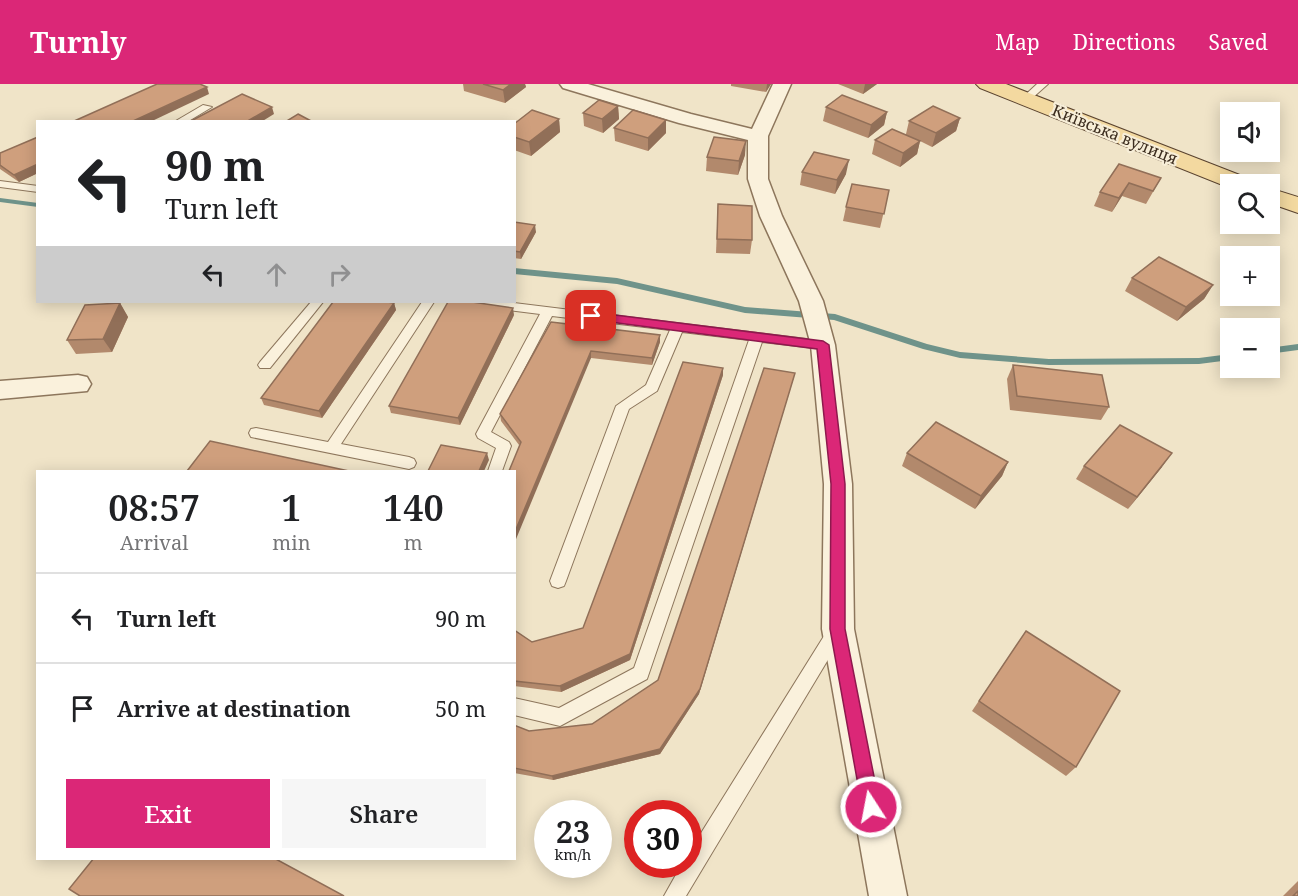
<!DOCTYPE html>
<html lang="en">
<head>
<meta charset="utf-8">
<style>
  body { margin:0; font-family:"Noto Serif",serif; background:#f6f6f6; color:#202124; height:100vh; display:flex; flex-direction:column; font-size:22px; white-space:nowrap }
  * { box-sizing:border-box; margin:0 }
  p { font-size:20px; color:#757577 }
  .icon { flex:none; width:33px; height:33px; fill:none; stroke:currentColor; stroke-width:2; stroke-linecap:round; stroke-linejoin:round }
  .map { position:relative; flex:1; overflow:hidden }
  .panel { position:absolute; left:36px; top:386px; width:480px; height:390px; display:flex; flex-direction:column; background:#fff; border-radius:0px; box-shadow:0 3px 15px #0003 }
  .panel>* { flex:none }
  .banner { position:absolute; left:36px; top:36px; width:480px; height:183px; border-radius:0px; box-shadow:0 3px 15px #0003; background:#fff; color:#202124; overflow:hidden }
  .controls { position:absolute; left:1220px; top:18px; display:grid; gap:12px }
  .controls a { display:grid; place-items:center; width:60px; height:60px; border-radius:0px; background:#fff; box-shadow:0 3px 15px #0003; font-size:30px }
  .speed { position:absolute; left:534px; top:716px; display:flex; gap:12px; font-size:30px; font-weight:700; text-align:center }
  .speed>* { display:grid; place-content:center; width:78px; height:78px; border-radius:50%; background:#fff; box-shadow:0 3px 15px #0003; line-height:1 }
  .speed small { font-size:15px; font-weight:400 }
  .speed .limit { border:9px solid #d22; background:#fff; color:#111 }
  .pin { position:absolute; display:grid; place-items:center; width:51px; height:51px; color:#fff; margin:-26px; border-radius:12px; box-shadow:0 3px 9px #0006 }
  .me { position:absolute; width:66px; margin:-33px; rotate:349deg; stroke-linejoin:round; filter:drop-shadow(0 0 4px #0008) }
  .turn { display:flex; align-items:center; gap:21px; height:126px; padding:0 30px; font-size:27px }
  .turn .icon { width:78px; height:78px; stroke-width:2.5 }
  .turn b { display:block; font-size:42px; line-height:51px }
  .lanes { display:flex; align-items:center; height:57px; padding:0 30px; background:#0003; justify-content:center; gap:30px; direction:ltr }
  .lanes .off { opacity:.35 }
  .eta { display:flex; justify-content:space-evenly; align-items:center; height:102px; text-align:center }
  .eta b { font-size:36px; font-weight:600; line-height:42px }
  .cta { display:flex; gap:12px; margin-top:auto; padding:12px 30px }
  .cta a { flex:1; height:69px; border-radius:0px; background:#db2777; color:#fff; font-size:24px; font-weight:600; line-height:69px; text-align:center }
  .cta a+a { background:#f6f6f6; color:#202124 }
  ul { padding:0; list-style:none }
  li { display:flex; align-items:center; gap:18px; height:90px; padding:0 30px; border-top:2px solid #e0e0e0 }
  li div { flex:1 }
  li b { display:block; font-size:22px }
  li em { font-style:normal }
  header { display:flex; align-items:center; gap:36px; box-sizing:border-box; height:84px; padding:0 30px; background:#db2777; color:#fff }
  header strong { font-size:28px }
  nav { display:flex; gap:33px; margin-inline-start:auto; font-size:21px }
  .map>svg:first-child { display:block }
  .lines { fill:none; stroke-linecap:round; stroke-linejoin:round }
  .stream { fill:#6f938a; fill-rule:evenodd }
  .service-casing { stroke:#8d765c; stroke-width:2 }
  .minor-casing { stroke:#8d765c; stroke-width:3 }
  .primary-casing { stroke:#5b4430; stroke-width:2 }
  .service { fill:#faf1dc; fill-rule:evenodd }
  .minor { fill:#faf1dc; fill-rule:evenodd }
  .primary { fill:#f3d9a0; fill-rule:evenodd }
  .wall { fill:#b2896c }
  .shaded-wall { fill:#916f58 }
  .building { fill:#cf9f7d; stroke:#916f58; stroke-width:1.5 }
  .route { fill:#db2777; stroke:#8e194d; stroke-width:1.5 }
  .labels { text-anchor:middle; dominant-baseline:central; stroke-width:4.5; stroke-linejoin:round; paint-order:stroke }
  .far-street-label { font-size:16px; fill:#3d2e20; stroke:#f7eed8 }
</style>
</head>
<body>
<header>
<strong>Turnly</strong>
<nav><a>Map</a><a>Directions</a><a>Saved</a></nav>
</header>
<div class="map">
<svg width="1298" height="812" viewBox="0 0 1298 812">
  <rect width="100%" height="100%" fill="#f0e4c8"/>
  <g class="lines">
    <g class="stream">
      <path d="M0,114L38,119V123L0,118Z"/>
      <path d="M514,184L617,194L745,223L835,230L927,260L960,268L1049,275L1199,274L1230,270V276L1199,280L1049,281L960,274L923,265L834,236L745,229L617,200L514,190Z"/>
      <path d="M1298,260V266L1269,270V264Z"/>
    </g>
    <defs>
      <g id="service">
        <path d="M1037,0H1048L1029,17H1023V13Z"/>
        <path d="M203,21L212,23L187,38H174Z"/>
        <path d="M0,97L38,102V108L0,103Z"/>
        <path d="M311,218H323L270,284H260L258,281L260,278Z"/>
        <path d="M422,218H434L341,360L409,373L414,375L416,379L414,383L409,385L251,353L249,349L251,345L256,344L328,358Z"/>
        <path d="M470,218H505L823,257L830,261L823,265L762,258L647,595L560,642L514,631V614L559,624L634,584L749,256L682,248L657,307L629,325L566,497L564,502L558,504L552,502L550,497L616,322L646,301L670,246L552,232L491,348L509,358L511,362L502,387H488L496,364L478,354L476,350L540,230L476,222Z"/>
        <path d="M835,541L841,544L843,549L841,554L686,812H664L682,780H688V770L829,544Z"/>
      </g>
      <g id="minor">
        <path d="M560,0H588L691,30L752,45L773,0H791L768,52V95L782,132L823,217L835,261L852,400L854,545L907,812H869L822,545L824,400L811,261L799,217L760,132L748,95V56L679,39L563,4Z"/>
        <path d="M78,291L87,293L91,300L87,307L0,315V297Z"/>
      </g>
      <g id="primary">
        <path d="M976,0H1006L1250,95L1254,100H1230V104L980,4Z"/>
        <path d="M1269,104L1298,113V129L1269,119Z"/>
      </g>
    </defs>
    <use href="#service" class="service-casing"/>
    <use href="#minor" class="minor-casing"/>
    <use href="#primary" class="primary-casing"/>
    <use href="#service" class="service"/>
    <use href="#minor" class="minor"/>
    <use href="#primary" class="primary"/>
  </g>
  <g class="wall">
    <path d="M463,0H525L526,3L505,19L464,7Z"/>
    <path d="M731,0H771L766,8L731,2Z"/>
    <path d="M838,0H877L863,10Z"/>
    <path d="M618,22L619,35L603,49L584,42L583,29Z"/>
    <path d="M826,23L887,28L884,41L868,54L823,37Z"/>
    <path d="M960,34L956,47L932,63L920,57L917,70L900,83L872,70L875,56L906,50L909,37Z"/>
    <path d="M559,35L560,48L531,72L514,66V40Z"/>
    <path d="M614,44L666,49L648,67L615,57Z"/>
    <path d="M38,53V89L19,98L0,85V69Z"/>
    <path d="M745,71L738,91L706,87L707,73Z"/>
    <path d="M1119,80L1161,94L1146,120L1122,112L1112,128L1094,122L1100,108Z"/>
    <path d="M802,88L846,90L835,110L800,101Z"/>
    <path d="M889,106L880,144L843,137L846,123Z"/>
    <path d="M718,120L752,156L750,170L716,169Z"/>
    <path d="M514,138L536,148L521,175L514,174Z"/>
    <path d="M1132,194L1213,201L1204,215L1177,237L1125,207Z"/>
    <path d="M120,219L128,233L112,268L76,270L67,256Z"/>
    <path d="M394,219L396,226L322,334L264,321L261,314Z"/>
    <path d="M514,231L460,341L391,329L389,322Z"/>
    <path d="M551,238L660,258L652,281L591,274L519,361L501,337L500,330Z"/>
    <path d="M1013,281L1109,323L1101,336L1010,326L1007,295Z"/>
    <path d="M723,284V291L630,576L561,608L514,602V546L532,558L583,544Z"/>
    <path d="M795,289L793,296L699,610L660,670L553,696L514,689V641L529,647L592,640L658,596Z"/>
    <path d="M907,369L1008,378L1002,392L975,425L902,382Z"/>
    <path d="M1084,382L1162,383L1128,425L1076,395Z"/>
    <path d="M1026,547L1076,683L1066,692L972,627Z"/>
    <path d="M1298,797V812H1283Z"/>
  </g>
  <g class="shaded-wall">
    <path d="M511,0H525L526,3L505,19L503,6Z"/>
    <path d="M767,0H771L766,8Z"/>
    <path d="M865,0H877L863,10Z"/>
    <path d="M207,3L209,10L150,38H131Z"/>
    <path d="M618,22L619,35L603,49L602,35Z"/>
    <path d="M272,23L274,30L261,38H246Z"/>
    <path d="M887,28L884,41L868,54L871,41Z"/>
    <path d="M960,34L956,47L932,63L936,49Z"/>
    <path d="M559,35L560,48L531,72L529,58Z"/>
    <path d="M666,36V49L648,67V54Z"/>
    <path d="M746,57L745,71L738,91L739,77Z"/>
    <path d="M920,57L917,70L900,83L903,69Z"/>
    <path d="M849,76L846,90L835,110L837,96Z"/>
    <path d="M38,80V89L19,98L14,91Z"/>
    <path d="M1129,99L1122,112L1112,128L1119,114Z"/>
    <path d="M535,141L536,148L521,175L520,168Z"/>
    <path d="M1213,201L1204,215L1177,237L1186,223Z"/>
    <path d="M120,219L128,233L112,268L103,255Z"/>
    <path d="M394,219L396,226L322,334L319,327Z"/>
    <path d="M513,224L514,231L460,341L458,334Z"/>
    <path d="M660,251V258L652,281V274Z"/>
    <path d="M591,267V274L514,460V450Z"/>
    <path d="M723,284V291L630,576L561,608L560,602Z"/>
    <path d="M795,289L793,296L699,610L660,670L553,696L552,692L660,665Z"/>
    <path d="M487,369L489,376L484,387H479Z"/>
    <path d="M1172,369L1162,383L1128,425L1137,413Z"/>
    <path d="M1008,378L1002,392L975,425L981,412Z"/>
  </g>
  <g class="building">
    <path d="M157,0H200L207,3L131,38H72Z"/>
    <path d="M483,0H511L503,6Z"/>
    <path d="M242,10L272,23L246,38H189Z"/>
    <path d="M842,11L887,28L871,41L826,23Z"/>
    <path d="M599,16L618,22L602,35L583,29Z"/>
    <path d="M933,22L960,34L936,49L909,37Z"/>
    <path d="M532,26L559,35L529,58L514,53V40Z"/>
    <path d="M633,26L666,36L648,54L614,44Z"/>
    <path d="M298,30L313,38H285Z"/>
    <path d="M892,45L920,57L903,69L875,56Z"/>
    <path d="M38,53V80L14,91L0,81V69Z"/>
    <path d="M714,53L746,57L739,77L707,73Z"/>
    <path d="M814,68L849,76L837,96L802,88Z"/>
    <path d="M1119,80L1161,94L1153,107L1129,99L1119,114L1100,108Z"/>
    <path d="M852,100L889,106L884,130L846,123Z"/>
    <path d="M718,120L752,122V156L717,155Z"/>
    <path d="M514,138L535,141L520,168L514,167Z"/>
    <path d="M1159,173L1213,201L1186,223L1132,194Z"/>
    <path d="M333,218H387L394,219L319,327L261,314Z"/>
    <path d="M448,218H472L513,224L458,334L389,322Z"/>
    <path d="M120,219L103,255L67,256L85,221Z"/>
    <path d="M551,238L660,251L652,274L591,267L514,450V387H509L521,358L500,330Z"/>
    <path d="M683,278L723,284L630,570L560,602L514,597V546L532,558L583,544Z"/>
    <path d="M1013,281L1102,291L1109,323L1017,312Z"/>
    <path d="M764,284L795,289L700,605L660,665L552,692L514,684V641L529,647L592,640L658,596Z"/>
    <path d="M936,338L1008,378L981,412L907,369Z"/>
    <path d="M1120,341L1172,369L1137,413L1084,382Z"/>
    <path d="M210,357L349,387H187Z"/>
    <path d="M441,361L487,369L479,387H428Z"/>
    <path d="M1026,547L1120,607L1076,683L979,617Z"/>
    <path d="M94,774H274L344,812H80L69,805Z"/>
    <path d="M1298,807V812H1293Z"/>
  </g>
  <path class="route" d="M591,228L823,257L829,261L845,400V545L880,723L877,729L871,732L865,729L862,723L830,545L831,400L817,265L587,235L586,232Z"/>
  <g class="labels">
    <g class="far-street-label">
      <text transform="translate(1115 50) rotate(22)">Київська вулиця</text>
    </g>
  </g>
</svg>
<div class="controls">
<a><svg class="icon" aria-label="sound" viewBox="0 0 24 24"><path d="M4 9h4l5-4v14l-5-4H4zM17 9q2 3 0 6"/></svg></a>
<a><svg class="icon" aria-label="search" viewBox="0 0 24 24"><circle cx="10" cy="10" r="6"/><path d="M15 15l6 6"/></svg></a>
<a>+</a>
<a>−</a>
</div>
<div class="speed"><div>23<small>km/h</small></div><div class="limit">30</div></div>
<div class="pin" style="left:591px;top:232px;background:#d93025"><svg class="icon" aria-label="arrive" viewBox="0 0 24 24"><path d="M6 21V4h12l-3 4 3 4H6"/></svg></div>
<svg class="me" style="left:871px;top:723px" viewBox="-20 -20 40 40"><circle r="17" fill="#db2777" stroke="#fff" stroke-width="3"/><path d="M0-11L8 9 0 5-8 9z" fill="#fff"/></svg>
<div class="banner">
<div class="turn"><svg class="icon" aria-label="left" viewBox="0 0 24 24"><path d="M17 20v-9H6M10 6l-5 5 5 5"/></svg><div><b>90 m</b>Turn left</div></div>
<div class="lanes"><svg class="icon" aria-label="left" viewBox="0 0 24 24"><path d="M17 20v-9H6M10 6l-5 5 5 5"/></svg><svg class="icon off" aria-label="ahead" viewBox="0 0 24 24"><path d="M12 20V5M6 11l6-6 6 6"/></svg><svg class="icon off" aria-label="right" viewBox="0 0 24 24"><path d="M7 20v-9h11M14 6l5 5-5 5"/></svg></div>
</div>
<section class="panel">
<div class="eta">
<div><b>08:57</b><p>Arrival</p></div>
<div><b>1</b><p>min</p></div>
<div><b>140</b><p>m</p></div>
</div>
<ul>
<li><svg class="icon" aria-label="left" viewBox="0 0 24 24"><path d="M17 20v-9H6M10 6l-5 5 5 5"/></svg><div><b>Turn left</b></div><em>90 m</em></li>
<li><svg class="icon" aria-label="arrive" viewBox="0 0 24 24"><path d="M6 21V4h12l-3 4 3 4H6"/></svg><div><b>Arrive at destination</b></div><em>50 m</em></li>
</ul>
<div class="cta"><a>Exit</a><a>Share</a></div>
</section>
</div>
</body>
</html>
